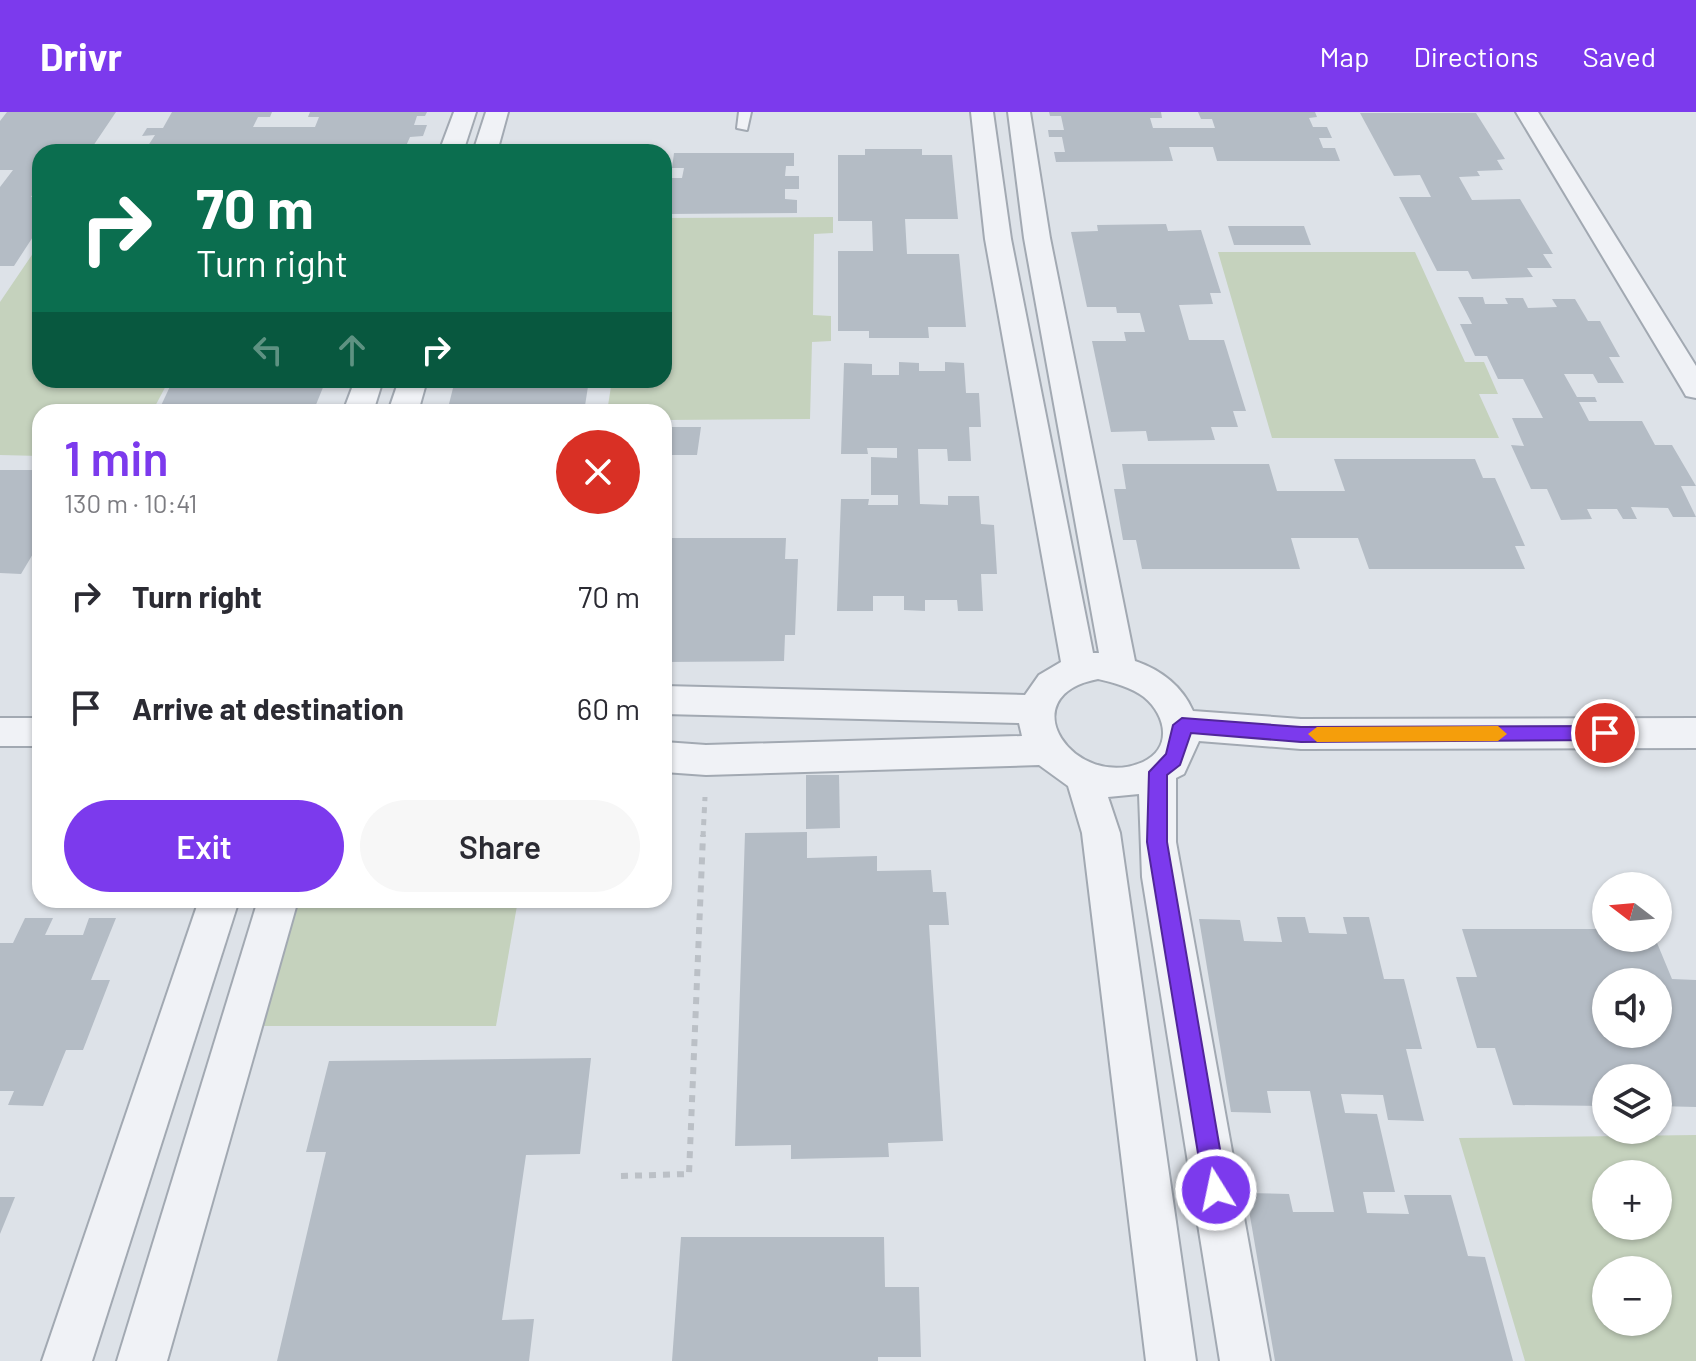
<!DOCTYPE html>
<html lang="en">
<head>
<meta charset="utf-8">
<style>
  body { margin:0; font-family:Barlow,sans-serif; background:#f7f7f7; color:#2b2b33; height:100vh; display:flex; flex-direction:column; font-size:30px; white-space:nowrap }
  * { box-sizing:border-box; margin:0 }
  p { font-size:26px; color:#7c7c81 }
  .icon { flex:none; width:44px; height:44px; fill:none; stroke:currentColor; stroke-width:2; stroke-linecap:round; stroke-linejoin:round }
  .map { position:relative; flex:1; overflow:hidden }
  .sheet { position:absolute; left:32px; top:292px; width:640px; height:504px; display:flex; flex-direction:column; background:#fff; border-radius:24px; box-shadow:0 2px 6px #0004 }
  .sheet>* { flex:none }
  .banner { position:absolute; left:32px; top:32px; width:640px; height:244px; border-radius:24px; box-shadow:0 2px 6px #0004; background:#0b6e4f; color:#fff; overflow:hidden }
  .needle { width:52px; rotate:286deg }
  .buttons { position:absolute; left:1592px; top:760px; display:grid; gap:16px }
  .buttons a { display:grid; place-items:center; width:80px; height:80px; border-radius:50%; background:#fff; box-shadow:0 2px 6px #0004; font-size:40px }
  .pin { position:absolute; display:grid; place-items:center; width:68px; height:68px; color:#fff; margin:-34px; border:4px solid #fff; border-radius:50%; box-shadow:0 2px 8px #0007 }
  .me { position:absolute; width:88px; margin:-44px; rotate:350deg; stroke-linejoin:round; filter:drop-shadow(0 0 6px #0008) }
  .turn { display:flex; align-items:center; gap:28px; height:168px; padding:0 32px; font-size:36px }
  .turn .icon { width:104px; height:104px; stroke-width:2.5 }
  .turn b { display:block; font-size:56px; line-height:68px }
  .lanes { display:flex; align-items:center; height:76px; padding:0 32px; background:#0003; justify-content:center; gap:40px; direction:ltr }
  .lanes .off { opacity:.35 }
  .round { display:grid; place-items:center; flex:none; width:84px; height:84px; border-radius:42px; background:#f7f7f7 }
  .headline { display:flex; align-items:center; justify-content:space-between; height:136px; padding:0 32px }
  h1 { font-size:48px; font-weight:600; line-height:60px; color:#7c3aed }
  .primary-button { display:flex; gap:16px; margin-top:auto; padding:16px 32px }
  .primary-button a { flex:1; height:92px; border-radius:48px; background:#7c3aed; color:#fff; font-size:32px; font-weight:600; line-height:92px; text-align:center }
  .primary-button a+a { background:#f7f7f7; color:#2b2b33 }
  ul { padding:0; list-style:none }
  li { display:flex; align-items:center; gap:24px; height:112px; padding:0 32px }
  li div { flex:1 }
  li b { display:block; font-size:30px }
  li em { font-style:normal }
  header { display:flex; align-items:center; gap:48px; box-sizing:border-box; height:112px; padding:0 40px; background:#7c3aed; color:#fff }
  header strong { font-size:38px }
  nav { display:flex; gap:44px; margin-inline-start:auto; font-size:28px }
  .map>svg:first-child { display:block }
  .green { fill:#c5d2bd; fill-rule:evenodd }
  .building { fill:#b4bcc5; fill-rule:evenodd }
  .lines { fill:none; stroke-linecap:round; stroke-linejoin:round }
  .service-casing { stroke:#a2a9b2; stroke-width:4 }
  .minor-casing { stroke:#a2a9b2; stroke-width:4 }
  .path-far1 { stroke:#bbc0c6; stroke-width:5; stroke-dasharray:6 6; stroke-linecap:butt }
  .path { stroke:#bbc0c6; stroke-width:6; stroke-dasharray:7 7; stroke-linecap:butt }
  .service { fill:#f0f2f6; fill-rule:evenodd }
  .minor { fill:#f0f2f6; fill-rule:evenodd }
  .route { fill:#7c3aed; stroke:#51269a; stroke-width:2 }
  .slow { fill:#f59e0b }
</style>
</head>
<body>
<header>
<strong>Drivr</strong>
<nav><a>Map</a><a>Directions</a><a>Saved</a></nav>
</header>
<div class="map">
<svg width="1696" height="1249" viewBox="0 0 1696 1249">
  <rect width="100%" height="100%" fill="#dde2e8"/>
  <g class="green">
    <path d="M833,105V121L814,122L813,203L831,204V229L812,230L810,307L664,308V300H607L612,268H664V106Z"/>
    <path d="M40,131V268H169L152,300H40V344L0,343V190Z"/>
    <path d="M1218,140H1415L1465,250H1484L1498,282H1479L1499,326H1272Z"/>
    <path d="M292,788H518L496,914H255Z"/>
    <path d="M1696,1023V1249H1525L1459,1026ZM1658,1062V1114H1606V1062ZM1658,1158V1210H1606V1158Z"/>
  </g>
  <g class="building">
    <path d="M7,0H116L89,40H40V71L31,85H40V114L14,154H0V75L13,58H0V9Z"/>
    <path d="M172,0H272L270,5H258L253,15H315L319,5H308L310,0H427L425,4H417L414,13H427L423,24L410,25L406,34H418L416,40H294L297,33H254L250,40H144L155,23L142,24L147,16H163Z"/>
    <path d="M1049,0H1161L1162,6H1150L1153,16H1215L1212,7H1201L1198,0H1315L1317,5L1309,6L1313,15H1327L1332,26H1319L1323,36H1335L1340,49H1217L1213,35H1169L1173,49L1056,50L1054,40H1065L1062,25H1049L1048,18H1064L1061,4H1050Z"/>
    <path d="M1360,1H1476L1505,47L1497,48L1503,58L1477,59L1480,64L1459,65L1472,88L1520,87L1553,142H1543L1552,156H1527L1533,165L1472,167L1468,159H1437L1399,85H1431L1420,63L1394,64Z"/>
    <path d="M865,37H922V43H952L958,107H905L907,142H959L966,215H928L929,226H869V219H838V139H873L872,109H838V43H865Z"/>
    <path d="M674,41H794V54H786L785,64H799V77H785V87L797,88V101L668,102L670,86H664V66H682L684,56H672Z"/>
    <path d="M1166,112L1168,119L1201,118L1221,181H1210L1213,192L1179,193L1189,228H1224L1246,299H1233L1238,315H1211L1215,328L1148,329L1146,319L1111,320L1092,229H1126L1124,220H1145L1140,201H1117L1116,195H1087L1071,120L1098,119L1097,113Z"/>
    <path d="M1228,114H1304L1311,133H1234Z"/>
    <path d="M1458,185H1483L1485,192H1508L1505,186H1523L1528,196L1557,195L1552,187H1575L1588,209H1600L1620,245H1609L1624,271H1598L1593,262H1564L1577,285H1595L1597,290H1579L1589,309H1642L1655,333H1672L1696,374H1681L1696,405H1673L1668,396L1631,395L1637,407H1623L1617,397H1587L1592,407L1561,408L1547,377H1531L1511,333L1524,334L1512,306H1543L1523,267H1498L1487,244H1475L1460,212H1472Z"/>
    <path d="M899,250L919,251V259H945V250L964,251L966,281H979L981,315H969L971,349H948L947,337H918L920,392L948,393V384H979L981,412L994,413L997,462H981L983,499H958L957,488H925V499L904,498V484H873V499H837L841,387H869L868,393H898V383H871V345L897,346V336H867L868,342H841L844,251L872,252V263H899Z"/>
    <path d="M173,268H326L313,300H158Z"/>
    <path d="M455,268H589L584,300H447Z"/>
    <path d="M664,315H701L697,343H664Z"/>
    <path d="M1334,347H1475L1483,366H1495L1525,434H1515L1525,457H1369L1358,426H1291L1300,457H1142L1136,428H1123L1114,377H1126L1122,352H1269L1277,379H1345Z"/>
    <path d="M0,358H40V430L21,462L0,461Z"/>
    <path d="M664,426H786L785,447H798L795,523H785L784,549L664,550Z"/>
    <path d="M806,663H839L840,716L806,717Z"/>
    <path d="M807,720V746L877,744V759L931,758L933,780H946L949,813H929L943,1029L888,1031L889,1045L791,1047V1033L735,1034L745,721Z"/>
    <path d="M1277,805H1305L1309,821L1347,822L1343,805H1369L1384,867H1404L1422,937H1406L1424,1009L1388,1008L1383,983L1341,982L1345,1001L1377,1002L1395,1080H1363L1367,1101L1409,1102L1404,1083H1451L1468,1144L1485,1145L1513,1249H1275L1246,1081L1289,1082L1293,1100H1334L1310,979H1267L1271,1001L1231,1000L1199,807L1240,808L1244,829L1282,830Z"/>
    <path d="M25,806H53L45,823H83L89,806H116L91,868H110L83,938H66L43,994L8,993L14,979H0V831H13Z"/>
    <path d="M1462,817H1606V826H1655L1672,867L1696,868V995L1658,994V966H1606V994L1513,993L1495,936H1477L1456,865H1477ZM1606,870H1658V922H1606Z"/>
    <path d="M591,946L580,1042L526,1043L502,1208L534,1207L529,1249H277L326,1040H306L329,949Z"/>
    <path d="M0,1085H15L0,1122Z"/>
    <path d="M681,1125H884L885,1175H919L921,1245H878V1249H672Z"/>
  </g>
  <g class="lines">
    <defs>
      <path id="service" d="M739,0H751L747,18L737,16Z"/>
      <g id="minor">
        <path d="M454,0H476L463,40H439Z"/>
        <path d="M486,0H508L497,40H473Z"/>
        <path d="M971,0H993L1011,127L1093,541H1099L1024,126L1008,0H1030L1050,126L1135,549C1161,558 1182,574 1193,599L1301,607L1696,606V636L1301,637L1199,629L1184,662L1176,666V730L1270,1249H1220L1142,765L1139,682L1108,685L1120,721L1196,1249H1146L1082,721L1068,674L1039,653L706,663L664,660V630L706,633L1022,624L1019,611L664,602V574L1025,583L1039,563L1061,550L985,127ZM1098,567C1114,571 1131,575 1144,585C1166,603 1173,636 1143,650C1075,680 1008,584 1098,567Z"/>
        <path d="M1516,0H1538L1696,254V286L1686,284L1682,277Z"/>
        <path d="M355,268H383L373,300H343Z"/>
        <path d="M399,268H427L418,300H388Z"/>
        <rect x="0" y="606" width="40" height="28"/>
        <path d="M199,788H239L92,1249H42Z"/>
        <path d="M258,788H298L167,1249H117Z"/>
      </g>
    </defs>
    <use href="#service" class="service-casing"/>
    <use href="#minor" class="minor-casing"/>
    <path class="path-far1" d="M703,725L705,685"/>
    <path class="path" d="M621,1064L689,1062L703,723"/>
    <use href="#service" class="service"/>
    <use href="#minor" class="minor"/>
  </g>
  <path class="route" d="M1182,606L1301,615L1605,614L1614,621L1605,628L1301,630L1191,621L1180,653L1167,663V730L1227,1078L1224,1087L1216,1090L1208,1087L1204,1078L1147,730L1149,660L1166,642L1173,613Z"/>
  <path class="slow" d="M1498,614L1507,622L1498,629L1317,630L1308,622L1317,615Z"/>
</svg>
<div class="buttons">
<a><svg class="needle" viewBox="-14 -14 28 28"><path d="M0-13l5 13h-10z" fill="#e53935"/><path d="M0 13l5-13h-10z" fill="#7c7c81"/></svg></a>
<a><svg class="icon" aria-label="sound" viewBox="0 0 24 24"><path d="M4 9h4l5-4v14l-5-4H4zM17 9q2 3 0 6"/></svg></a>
<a><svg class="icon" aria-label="layers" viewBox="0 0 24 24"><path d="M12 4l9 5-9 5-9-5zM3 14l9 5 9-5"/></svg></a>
<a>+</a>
<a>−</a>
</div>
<div class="pin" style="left:1605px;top:621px;background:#d93025"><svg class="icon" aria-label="arrive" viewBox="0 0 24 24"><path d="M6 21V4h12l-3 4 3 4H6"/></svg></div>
<svg class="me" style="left:1216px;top:1078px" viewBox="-20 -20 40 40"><circle r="17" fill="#7c3aed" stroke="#fff" stroke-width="3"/><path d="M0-11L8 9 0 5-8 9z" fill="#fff"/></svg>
<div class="banner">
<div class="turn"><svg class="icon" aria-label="right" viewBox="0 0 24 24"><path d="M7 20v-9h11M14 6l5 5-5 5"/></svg><div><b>70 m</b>Turn right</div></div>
<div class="lanes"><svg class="icon off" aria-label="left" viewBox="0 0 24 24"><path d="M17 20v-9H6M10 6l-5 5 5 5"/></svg><svg class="icon off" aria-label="ahead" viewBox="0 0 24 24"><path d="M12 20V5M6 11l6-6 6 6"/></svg><svg class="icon" aria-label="right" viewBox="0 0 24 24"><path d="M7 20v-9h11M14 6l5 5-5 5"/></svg></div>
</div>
<section class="sheet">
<div class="headline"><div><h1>1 min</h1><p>130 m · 10:41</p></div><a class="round" style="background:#d93025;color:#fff"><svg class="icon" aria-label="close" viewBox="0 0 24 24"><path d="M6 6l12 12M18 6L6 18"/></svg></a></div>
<ul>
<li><svg class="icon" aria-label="right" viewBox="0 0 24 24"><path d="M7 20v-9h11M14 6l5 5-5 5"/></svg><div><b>Turn right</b></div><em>70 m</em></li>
<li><svg class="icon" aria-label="arrive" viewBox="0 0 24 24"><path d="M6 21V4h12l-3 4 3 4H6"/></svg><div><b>Arrive at destination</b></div><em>60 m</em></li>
</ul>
<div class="primary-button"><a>Exit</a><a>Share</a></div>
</section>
</div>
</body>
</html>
